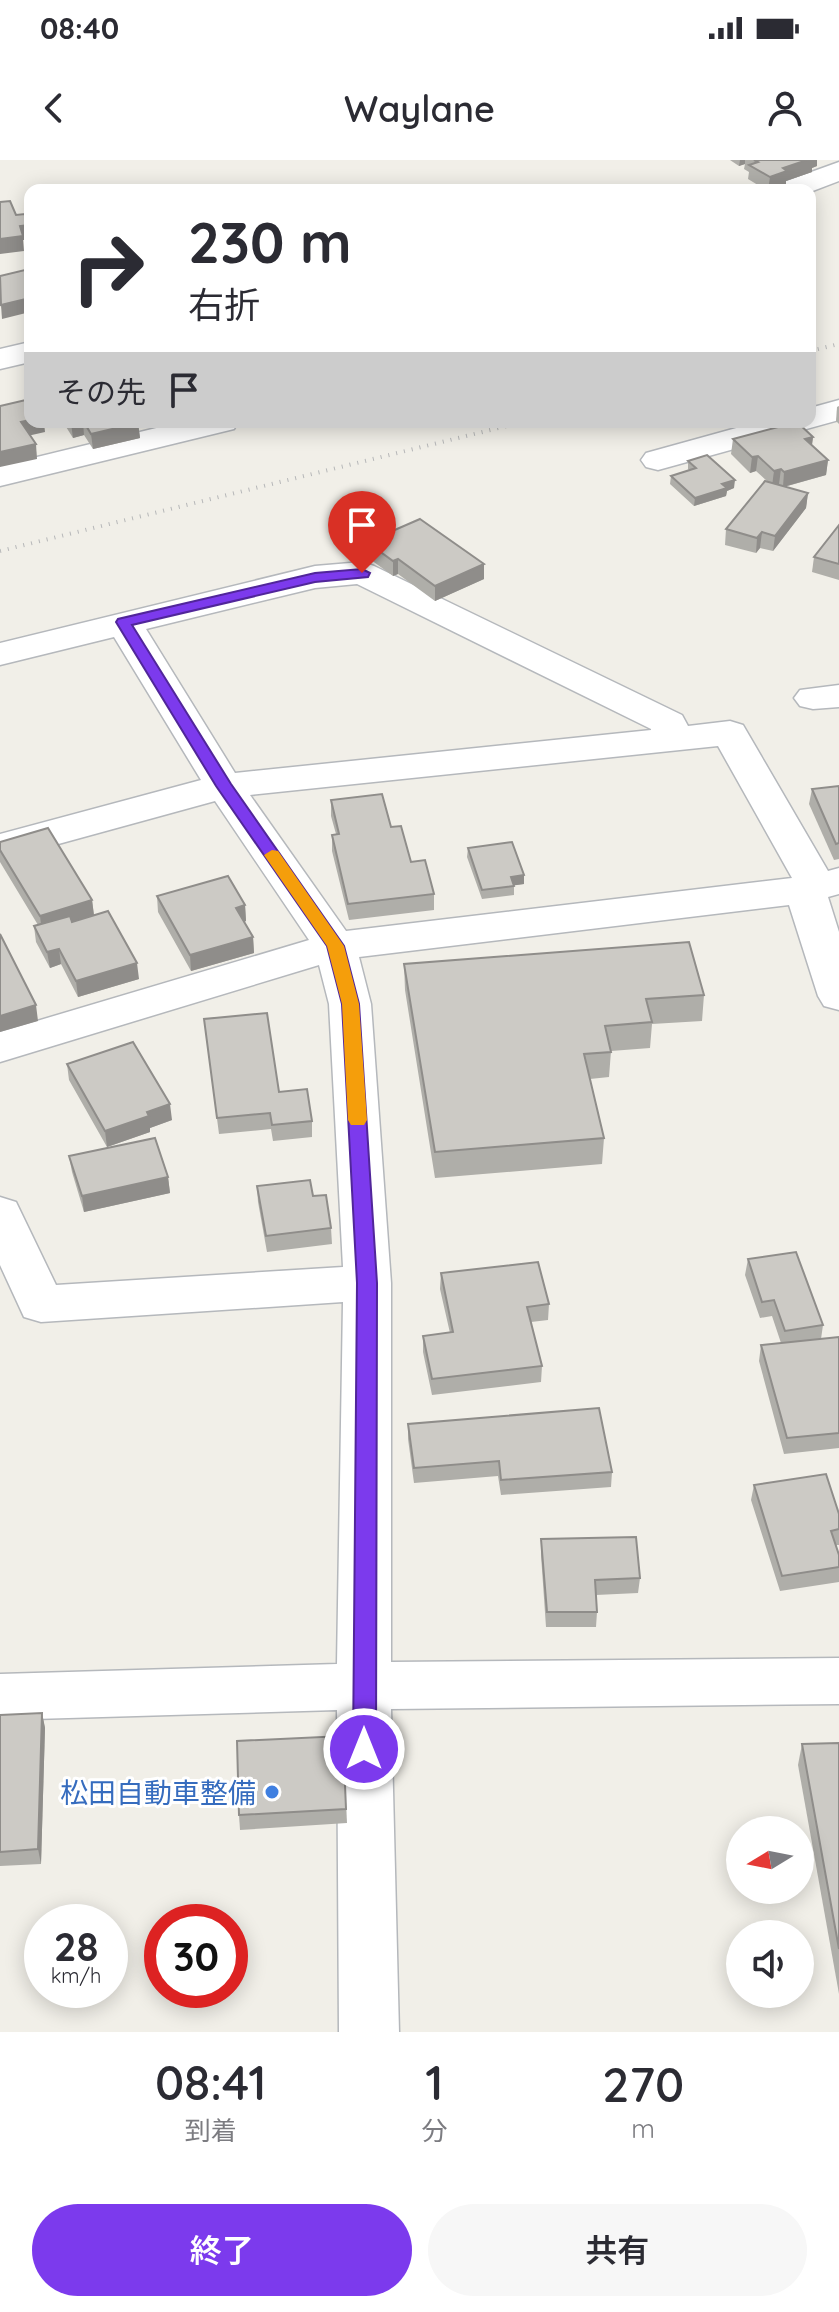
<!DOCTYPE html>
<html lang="ja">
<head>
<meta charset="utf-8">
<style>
  body { margin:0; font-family:Quicksand,"Noto Sans JP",sans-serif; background:#f7f7f7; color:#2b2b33; height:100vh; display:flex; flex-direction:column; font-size:30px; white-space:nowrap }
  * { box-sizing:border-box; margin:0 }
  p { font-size:26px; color:#7c7c81 }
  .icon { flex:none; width:44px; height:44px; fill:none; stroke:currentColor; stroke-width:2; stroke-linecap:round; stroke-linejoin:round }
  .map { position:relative; height:1872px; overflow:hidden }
  .panel { display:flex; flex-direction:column; background:#fff; flex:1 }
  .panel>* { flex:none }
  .hud { position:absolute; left:24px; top:24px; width:792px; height:244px; border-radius:16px; box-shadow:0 4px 20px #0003; background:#fff; color:#2b2b33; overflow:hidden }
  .needle { width:52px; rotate:260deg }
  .buttons { position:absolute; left:726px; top:1656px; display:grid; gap:16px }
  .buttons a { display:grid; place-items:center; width:88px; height:88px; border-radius:50%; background:#fff; box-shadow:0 4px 20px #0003; font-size:40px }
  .speed { position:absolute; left:24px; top:1744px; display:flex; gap:16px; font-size:40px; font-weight:700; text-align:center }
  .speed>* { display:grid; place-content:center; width:104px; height:104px; border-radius:50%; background:#fff; box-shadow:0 4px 20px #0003; line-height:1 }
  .speed small { font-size:20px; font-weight:400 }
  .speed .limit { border:12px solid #d22; background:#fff; color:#111 }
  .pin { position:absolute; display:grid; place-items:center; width:68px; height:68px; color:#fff; margin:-82px -34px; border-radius:50% 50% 50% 0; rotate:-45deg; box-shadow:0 0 8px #0007 }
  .pin .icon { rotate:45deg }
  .me { position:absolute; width:88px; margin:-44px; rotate:0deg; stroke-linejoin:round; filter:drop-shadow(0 0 6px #0008) }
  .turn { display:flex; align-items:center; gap:28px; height:168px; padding:0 32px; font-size:36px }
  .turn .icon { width:104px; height:104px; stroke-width:2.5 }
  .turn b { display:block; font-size:56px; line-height:68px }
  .then { display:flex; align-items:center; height:76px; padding:0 32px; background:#0003; gap:16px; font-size:30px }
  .eta { display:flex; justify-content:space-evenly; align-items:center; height:136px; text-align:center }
  .eta b { font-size:48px; font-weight:600; line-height:56px }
  .cta { display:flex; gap:16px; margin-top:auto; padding:16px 32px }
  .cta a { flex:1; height:92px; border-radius:48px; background:#7c3aed; color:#fff; font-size:32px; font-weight:600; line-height:92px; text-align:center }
  .cta a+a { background:#f7f7f7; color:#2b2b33 }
  .status { display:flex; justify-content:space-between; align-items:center; height:56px; padding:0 40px; background:#fff; direction:ltr }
  .status svg { height:22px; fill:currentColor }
  header { display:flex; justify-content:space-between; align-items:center; height:104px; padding:0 32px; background:#fff; font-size:36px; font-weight:600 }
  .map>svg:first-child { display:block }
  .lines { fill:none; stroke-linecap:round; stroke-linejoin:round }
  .street-casing { stroke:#b5b8bc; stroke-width:3 }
  .street { fill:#fff; fill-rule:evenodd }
  .rail { stroke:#b6b7b8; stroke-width:4; stroke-dasharray:1 7; stroke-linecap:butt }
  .wall { fill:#afaea9 }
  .shaded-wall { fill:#8f8d8a }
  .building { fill:#cccac5; stroke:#8f8d8a; stroke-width:2 }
  .route { fill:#7c3aed; stroke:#51269a; stroke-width:2 }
  .slow { fill:#f59e0b }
  .shop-dot { fill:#3f7fe0; stroke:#fff; stroke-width:3 }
  .labels { text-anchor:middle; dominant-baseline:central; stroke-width:6; stroke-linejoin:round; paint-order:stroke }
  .near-shop-label { font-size:28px; fill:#366cbe; stroke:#fff; text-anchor:end }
</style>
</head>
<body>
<div class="status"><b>08:40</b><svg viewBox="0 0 49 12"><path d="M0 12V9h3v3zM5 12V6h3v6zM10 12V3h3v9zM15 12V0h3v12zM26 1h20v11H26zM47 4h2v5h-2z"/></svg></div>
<header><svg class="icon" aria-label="back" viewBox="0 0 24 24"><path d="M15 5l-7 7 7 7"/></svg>Waylane<svg class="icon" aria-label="person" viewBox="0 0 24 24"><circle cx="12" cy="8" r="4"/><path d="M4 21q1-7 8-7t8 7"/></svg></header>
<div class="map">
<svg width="839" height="1872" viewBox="0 0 839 1872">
  <rect width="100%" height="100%" fill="#f1efe8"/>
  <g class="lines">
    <defs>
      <g id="street">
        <path d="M839,2V21L810,32L774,30L778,24Z"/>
        <path d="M30,182V202L0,209V189Z"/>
        <path d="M839,240V260L658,310L646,307L641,300L646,293L758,262H810V248Z"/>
        <path d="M181,262H238L234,269L0,326V306Z"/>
        <path d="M362,402L374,406L682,555L688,566L730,561L743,565L828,711L839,708V734L828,737L839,772V850L824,846L818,836L789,745L359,797L371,844L391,1123V1502L839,1498V1544L391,1549L399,1872H339L337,1550L0,1560V1514L337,1504L343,1142L41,1162L24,1157L0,1105V1037L16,1042L56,1125L343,1107L329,844L319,805L0,902V872L309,780L215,641L0,700V674L201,620L114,477L0,505V483L315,406ZM357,424L651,569V570L235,613L146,469L315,428ZM718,586L792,718L346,771L250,635Z"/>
        <path d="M839,525V547L813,549L800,546L794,538L800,530Z"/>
      </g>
    </defs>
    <use href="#street" class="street-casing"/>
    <use href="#street" class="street"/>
    <g class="rail">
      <path d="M810,191L839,184"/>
      <path d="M0,391L523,262"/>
    </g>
  </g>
  <g class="wall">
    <path d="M730,0H817V6L812,8V12L786,21V25L772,30H766L748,19L749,12L744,9L745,4L739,6Z"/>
    <path d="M839,246V264L836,261L837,247Z"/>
    <path d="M63,262H138L140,278L93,289L84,275L73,278Z"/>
    <path d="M813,277L812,285L828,300L826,315L784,327L808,333L806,348L773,391L760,388L756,393L725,385L726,369L768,322L756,311L750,313L731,294L733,279Z"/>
    <path d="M688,301L734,328L727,331L726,336L694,346L670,324L671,316L689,310L688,309Z"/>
    <path d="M839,365V420L812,412L814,397Z"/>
    <path d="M367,382L484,419L435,441L398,414L393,416L367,397Z"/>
    <path d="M839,626V699L834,700L809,644L812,629Z"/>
    <path d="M331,640L391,667L411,702L434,734V750L349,760L332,691V675L336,674L331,656Z"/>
    <path d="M0,682L92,740L94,755L139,819L78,837L61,804L50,808L36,782L34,766L38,765L0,702Z"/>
    <path d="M468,688L524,724L514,725V735L482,739L467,697Z"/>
    <path d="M157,736L245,745L246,761L244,762L253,777L254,793L191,811L158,752Z"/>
    <path d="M404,804L704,835L702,861L652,864L650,888L611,891L609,917L590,919L604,978L602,1004L435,1018L405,830Z"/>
    <path d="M204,859L279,932L312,961V977L273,981L271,969L219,974Z"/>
    <path d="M67,904L172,960L150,968V972L107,987L69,920Z"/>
    <path d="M69,996L168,1017L170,1033L84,1052L72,1012Z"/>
    <path d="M257,1026L313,1036L331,1068L332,1084L267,1092L258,1042Z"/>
    <path d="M748,1099L823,1165L821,1179L839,1177V1288L784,1294L759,1201L761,1185L781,1183L772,1156L760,1158L745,1115Z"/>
    <path d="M441,1113L549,1144L548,1160L531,1162L542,1206L541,1222L432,1235L423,1192V1176L450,1173L440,1129Z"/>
    <path d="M408,1264L612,1312L611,1327L501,1335L498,1316L414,1323L408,1279Z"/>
    <path d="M754,1325L839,1354V1385H836L839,1395V1422L780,1431L751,1340Z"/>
    <path d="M541,1379L640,1418L638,1433L596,1435L597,1452L596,1467H546L541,1395Z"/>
    <path d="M42,1553L45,1568L41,1704L0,1706V1555Z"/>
    <path d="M343,1576L347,1663L240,1670L239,1655Z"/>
    <path d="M839,1583V1834L798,1605L802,1584Z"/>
  </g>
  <g class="shaded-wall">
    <path d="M740,0H745V4L739,6Z"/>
    <path d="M807,0H817V6L812,8V12L786,21V25L768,30L770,17L783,8Z"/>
    <path d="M29,65L30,80H23L24,91L0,94V79L20,66Z"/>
    <path d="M30,138V152L2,159L1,145Z"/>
    <path d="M30,260V262H44L45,272L23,277L21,262Z"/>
    <path d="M83,262L84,275L73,278L71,263Z"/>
    <path d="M138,263L140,278L93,289L91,274Z"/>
    <path d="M813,277L811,292L805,279Z"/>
    <path d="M36,284L37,299L0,307V292Z"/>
    <path d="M758,296L756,311L750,313L752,297Z"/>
    <path d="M828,300L826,315L783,327L784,312Z"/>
    <path d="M781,309L779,324L772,326L774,311Z"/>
    <path d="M735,320L734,328L727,331L726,336L694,346L695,338L722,324Z"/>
    <path d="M808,333L806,348L773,391L775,376Z"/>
    <path d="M762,372L760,388L756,393L757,378Z"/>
    <path d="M398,399V414L393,416V401Z"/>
    <path d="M484,404V419L435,441V426Z"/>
    <path d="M524,715V724L510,726L511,717Z"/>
    <path d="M92,740L94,756L42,772L40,756Z"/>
    <path d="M245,745L246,761L237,764L236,748Z"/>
    <path d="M253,777L254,793L191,811L190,795Z"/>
    <path d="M59,789L61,804L50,808L47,792Z"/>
    <path d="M137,803L139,819L78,837L76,821Z"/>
    <path d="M36,845L38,861L0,872V856Z"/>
    <path d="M170,944L172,960L150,968V972L107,987L105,971L147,952Z"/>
    <path d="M168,1017L170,1033L84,1052L82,1036Z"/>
    <path d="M42,1553L45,1568L41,1704L38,1689Z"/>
  </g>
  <g class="building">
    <path d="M754,0H807L783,8L787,11L770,17L749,5L758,2Z"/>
    <path d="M10,41L16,55L25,54L29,65L20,66L23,76L0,79V42Z"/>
    <path d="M29,109L30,110V138L1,145L0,116Z"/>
    <path d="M30,239V260L21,262L36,284L0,292V246Z"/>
    <path d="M84,262H138V263L91,274Z"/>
    <path d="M797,262L813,277L805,279L828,300L784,312L781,309L774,311L758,296L752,297L733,279Z"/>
    <path d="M707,295L735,320L722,324L727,328L695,338L671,316L696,308L688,301Z"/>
    <path d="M765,321L808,333L775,376L762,372L757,378L726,369Z"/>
    <path d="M420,359L484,404L435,426L398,399L393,401L367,382Z"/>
    <path d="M839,365V404L814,397Z"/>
    <path d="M839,626V683L836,684L812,629Z"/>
    <path d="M382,634L391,667L401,666L411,702L425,700L434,734L348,744L332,675L339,674L331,640Z"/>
    <path d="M48,668L92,740L40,756L0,690V682Z"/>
    <path d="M512,682L524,715L511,717L514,726L482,730L468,688Z"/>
    <path d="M228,716L245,745L236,748L253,777L190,795L157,736Z"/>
    <path d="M108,751L137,803L76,821L59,789L47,792L34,766L70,756L72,762Z"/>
    <path d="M0,774L36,845L0,856Z"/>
    <path d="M689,782L704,835L646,839L652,862L605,866L611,892L584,894L604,978L435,992L404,804Z"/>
    <path d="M267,853L279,932L307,929L312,961L272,965L270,953L217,958L204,859Z"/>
    <path d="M133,882L170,944L147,952L149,956L105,971L67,904Z"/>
    <path d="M155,978L168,1017L82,1036L69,996Z"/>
    <path d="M310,1020L313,1036L326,1035L331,1068L266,1076L257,1026Z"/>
    <path d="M796,1092L823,1165L785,1171L774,1140L762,1142L748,1099Z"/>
    <path d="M538,1102L549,1144L527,1147L542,1206L432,1219L423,1176L453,1172L441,1113Z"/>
    <path d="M839,1177V1273L787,1278L761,1185Z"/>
    <path d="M599,1248L612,1312L501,1320L499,1301L414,1308L408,1264Z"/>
    <path d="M826,1314L839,1354V1369L831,1371L839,1395V1407L782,1416L754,1325Z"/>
    <path d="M636,1377L640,1418L595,1420L597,1452H547L541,1379Z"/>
    <path d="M42,1553L38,1689L0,1692V1555Z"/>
    <path d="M343,1576L346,1649L239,1655L237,1581Z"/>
    <path d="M839,1583V1789L802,1584Z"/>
  </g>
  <path class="route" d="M362,409L370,413L368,417L315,422L132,465L231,624L344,786L359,844L377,1123L376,1589L372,1596L364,1599L356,1596L353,1589L357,1123L342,844L327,786L216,626L116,462L118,459L315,413Z"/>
  <path class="slow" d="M272,690L278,691L344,786L359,844L367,960L364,965H351L348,960L342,844L327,786L264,695Z"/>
  <circle class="shop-dot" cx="272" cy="1632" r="8"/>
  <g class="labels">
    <g class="near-shop-label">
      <text x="256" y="1632">松田自動車整備</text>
    </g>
  </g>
</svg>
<div class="buttons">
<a><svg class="needle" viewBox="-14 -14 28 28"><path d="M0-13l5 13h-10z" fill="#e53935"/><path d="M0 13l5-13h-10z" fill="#7c7c81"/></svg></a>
<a><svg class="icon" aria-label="sound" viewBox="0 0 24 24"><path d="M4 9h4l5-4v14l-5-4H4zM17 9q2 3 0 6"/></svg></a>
</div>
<div class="speed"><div>28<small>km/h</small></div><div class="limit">30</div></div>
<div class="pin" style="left:362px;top:413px;background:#d93025"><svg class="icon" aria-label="arrive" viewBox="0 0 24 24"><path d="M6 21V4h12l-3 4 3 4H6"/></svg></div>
<svg class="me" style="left:364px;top:1589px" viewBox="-20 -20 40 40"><circle r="17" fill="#7c3aed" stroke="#fff" stroke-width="3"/><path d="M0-11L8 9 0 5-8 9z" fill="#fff"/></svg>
<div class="hud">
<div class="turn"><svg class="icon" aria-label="right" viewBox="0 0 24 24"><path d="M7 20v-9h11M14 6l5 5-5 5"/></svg><div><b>230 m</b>右折</div></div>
<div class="then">その先<svg class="icon" aria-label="arrive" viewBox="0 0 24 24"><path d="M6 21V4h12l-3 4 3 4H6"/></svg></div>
</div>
</div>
<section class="panel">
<div class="eta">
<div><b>08:41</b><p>到着</p></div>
<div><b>1</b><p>分</p></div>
<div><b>270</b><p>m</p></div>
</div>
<div class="cta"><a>終了</a><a>共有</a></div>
</section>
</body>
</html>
